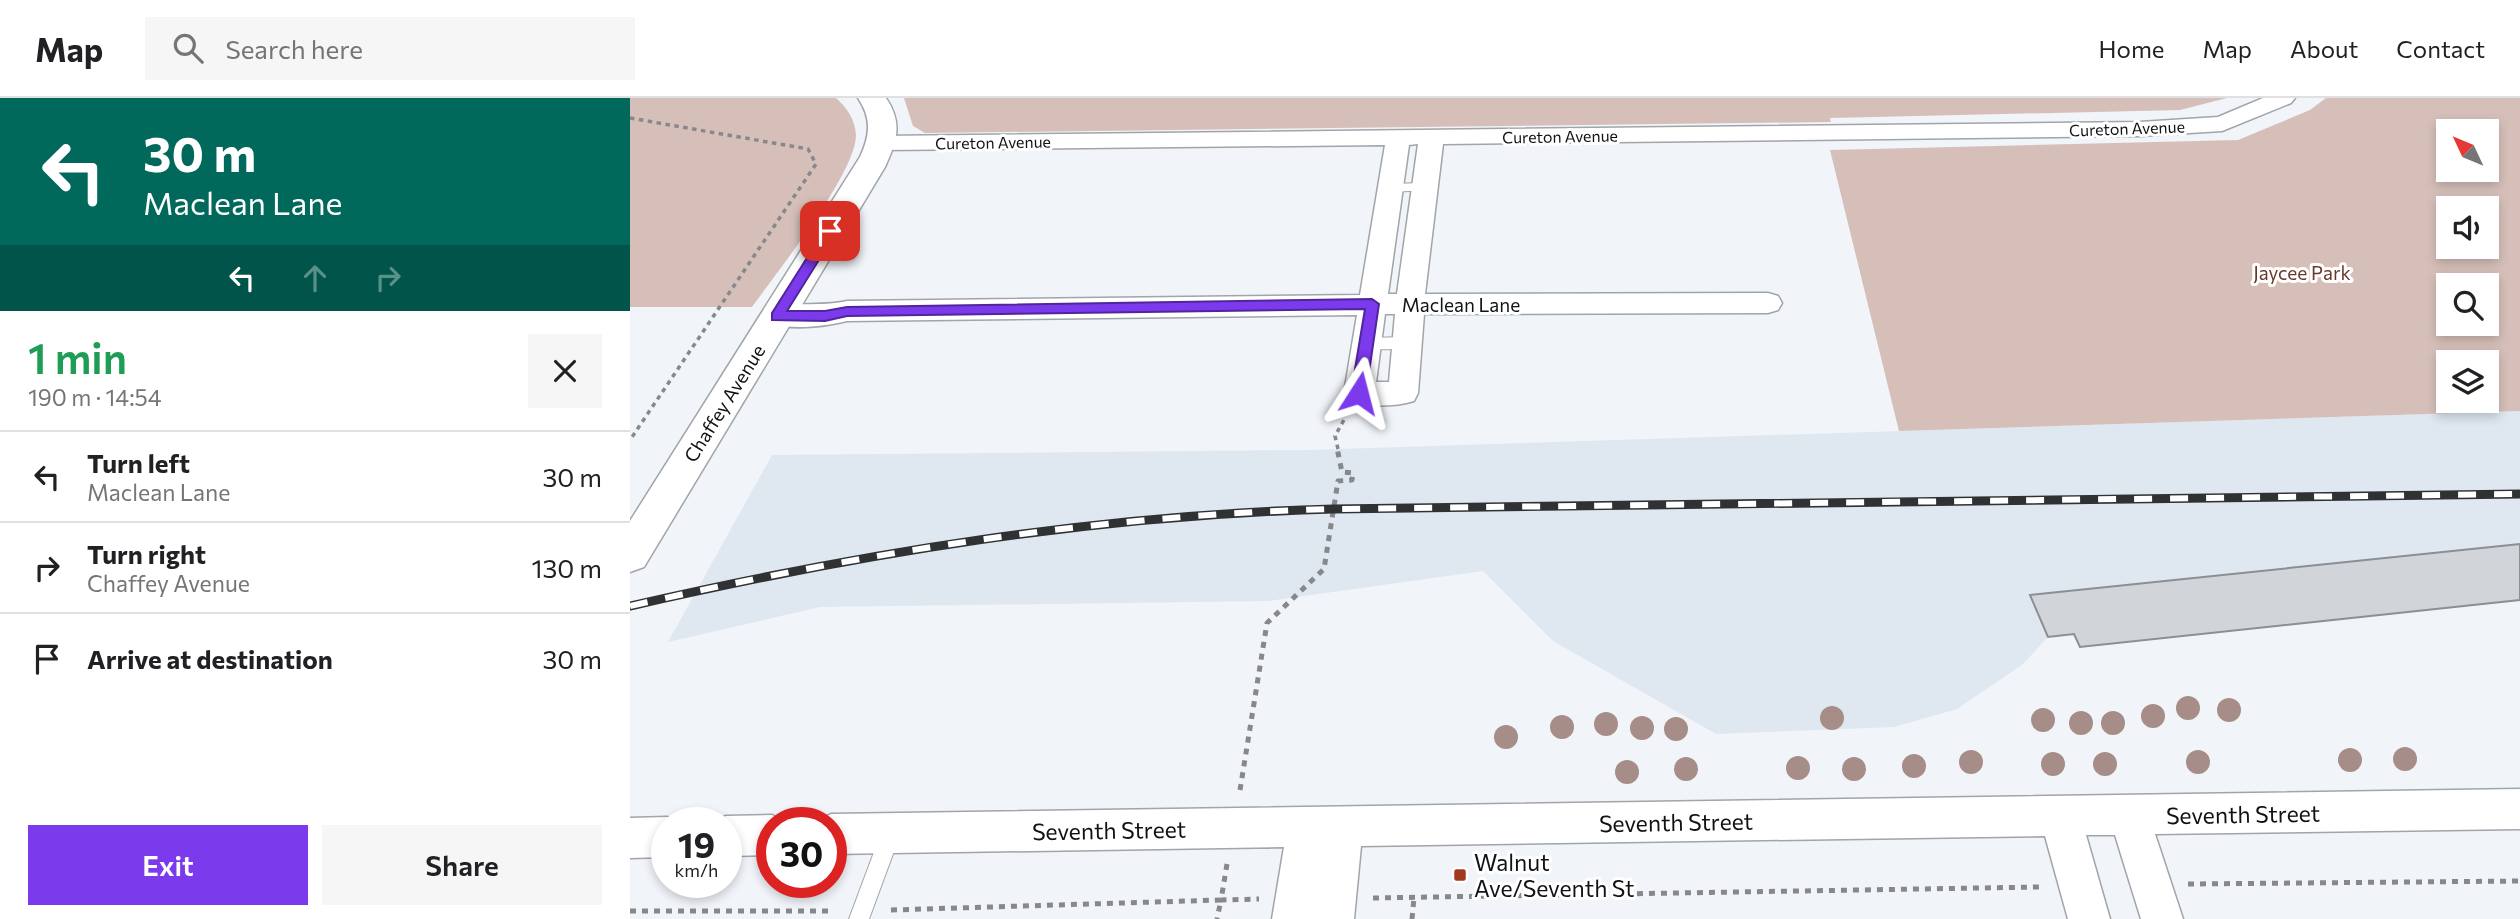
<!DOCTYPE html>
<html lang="en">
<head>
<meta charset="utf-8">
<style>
  body { margin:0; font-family:Commissioner,sans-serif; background:#f6f6f6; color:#202124; height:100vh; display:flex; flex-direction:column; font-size:26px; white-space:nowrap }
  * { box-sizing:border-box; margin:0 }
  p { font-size:23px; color:#757577 }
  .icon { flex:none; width:38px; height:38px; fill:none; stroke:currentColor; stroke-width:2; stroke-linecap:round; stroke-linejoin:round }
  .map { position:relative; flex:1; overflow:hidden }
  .panel { display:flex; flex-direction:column; background:#fff; width:630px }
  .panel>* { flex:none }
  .banner { background:#00695c; color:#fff; overflow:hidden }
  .needle { width:46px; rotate:314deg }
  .tools { position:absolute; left:1806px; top:21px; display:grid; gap:14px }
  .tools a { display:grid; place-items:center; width:63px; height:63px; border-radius:0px; background:#fff; box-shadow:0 4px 10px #0003; font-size:35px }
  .speed { position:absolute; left:21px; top:709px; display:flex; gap:14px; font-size:35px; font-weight:700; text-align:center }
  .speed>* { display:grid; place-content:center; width:91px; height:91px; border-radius:50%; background:#fff; box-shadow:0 4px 10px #0003; line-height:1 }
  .speed small { font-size:18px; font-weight:400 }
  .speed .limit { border:10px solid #d22; background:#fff; color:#111 }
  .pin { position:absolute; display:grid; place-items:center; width:60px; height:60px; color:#fff; margin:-30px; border-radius:14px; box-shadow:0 4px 10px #0006 }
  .me { position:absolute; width:77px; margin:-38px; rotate:9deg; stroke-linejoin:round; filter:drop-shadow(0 0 5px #0008) }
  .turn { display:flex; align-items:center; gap:24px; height:147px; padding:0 28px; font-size:32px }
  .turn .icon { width:91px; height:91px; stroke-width:2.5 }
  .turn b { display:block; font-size:49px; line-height:60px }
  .lanes { display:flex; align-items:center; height:66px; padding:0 28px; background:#0003; justify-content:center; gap:35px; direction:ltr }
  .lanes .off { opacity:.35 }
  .round { display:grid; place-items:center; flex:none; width:74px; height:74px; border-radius:0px; background:#f6f6f6 }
  .headline { display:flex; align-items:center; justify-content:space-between; height:119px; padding:0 28px }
  h1 { font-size:42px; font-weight:600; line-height:52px; color:#1e9e55 }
  .action { display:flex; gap:14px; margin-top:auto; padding:14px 28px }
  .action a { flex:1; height:80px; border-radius:0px; background:#7c3aed; color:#fff; font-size:28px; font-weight:600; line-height:80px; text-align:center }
  .action a+a { background:#f6f6f6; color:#202124 }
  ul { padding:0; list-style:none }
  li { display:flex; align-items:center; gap:21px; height:91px; padding:0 28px; border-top:2px solid #e0e0e0 }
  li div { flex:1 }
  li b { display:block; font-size:26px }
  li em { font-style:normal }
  header { display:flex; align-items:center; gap:42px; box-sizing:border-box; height:98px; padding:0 35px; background:#fff; border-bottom:2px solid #e0e0e0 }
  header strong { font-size:33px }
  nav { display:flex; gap:38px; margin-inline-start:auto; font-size:24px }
  .search { width:490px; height:63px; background:#f6f6f6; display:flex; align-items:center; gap:18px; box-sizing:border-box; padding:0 24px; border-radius:0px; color:#757577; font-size:26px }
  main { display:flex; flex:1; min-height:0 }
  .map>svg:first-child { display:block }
  .built { fill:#dfe7f1 }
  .green { fill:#d6bfb9; fill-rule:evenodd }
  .building { fill:#d1d4d8; stroke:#8b8e92; stroke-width:2 }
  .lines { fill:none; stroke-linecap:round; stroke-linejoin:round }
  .lane-casing { stroke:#a1a4a8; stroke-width:2 }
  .street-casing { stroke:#a1a4a8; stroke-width:3 }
  .secondary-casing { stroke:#a1a4a8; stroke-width:3 }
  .path-far1 { stroke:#86888c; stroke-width:3.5; stroke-dasharray:4.5 4.5; stroke-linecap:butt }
  .path { stroke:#86888c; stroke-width:5; stroke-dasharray:6 6; stroke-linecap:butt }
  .lane { fill:#fff; fill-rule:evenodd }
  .street { fill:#fff; fill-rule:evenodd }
  .secondary { fill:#fff; fill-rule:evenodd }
  .rail-casing { stroke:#303133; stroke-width:9 }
  .rail { stroke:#fff; stroke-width:6; stroke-dasharray:18; stroke-linecap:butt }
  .tree { fill:#a78d88 }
  .route { fill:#7c3aed; stroke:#51269a; stroke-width:2 }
  .poi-dot { fill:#a1391d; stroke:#fff; stroke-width:2.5 }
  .labels { text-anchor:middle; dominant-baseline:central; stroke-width:6; stroke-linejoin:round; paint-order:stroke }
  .far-street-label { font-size:16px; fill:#111214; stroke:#fff }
  .park-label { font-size:19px; fill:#6a382b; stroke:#fff }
  .street-label { font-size:19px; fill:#111214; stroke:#fff }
  .near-street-label { font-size:23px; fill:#111214; stroke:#fff }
  .near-poi-label { font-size:23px; fill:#111214; stroke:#fff; text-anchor:start }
</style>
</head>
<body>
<header>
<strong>Map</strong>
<div class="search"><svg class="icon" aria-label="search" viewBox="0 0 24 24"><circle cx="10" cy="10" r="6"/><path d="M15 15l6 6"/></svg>Search here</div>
<nav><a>Home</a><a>Map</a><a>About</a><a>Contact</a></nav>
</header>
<main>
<section class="panel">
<div class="banner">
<div class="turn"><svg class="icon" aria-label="left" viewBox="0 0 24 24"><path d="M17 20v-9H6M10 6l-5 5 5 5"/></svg><div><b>30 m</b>Maclean Lane</div></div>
<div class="lanes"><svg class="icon" aria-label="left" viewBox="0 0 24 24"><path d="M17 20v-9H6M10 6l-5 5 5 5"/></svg><svg class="icon off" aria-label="ahead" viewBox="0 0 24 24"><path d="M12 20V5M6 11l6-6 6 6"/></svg><svg class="icon off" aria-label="right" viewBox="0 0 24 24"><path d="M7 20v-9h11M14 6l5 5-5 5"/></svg></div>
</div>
<div class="headline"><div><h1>1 min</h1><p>190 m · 14:54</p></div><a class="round"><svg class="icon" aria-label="close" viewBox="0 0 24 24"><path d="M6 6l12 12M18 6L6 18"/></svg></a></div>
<ul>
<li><svg class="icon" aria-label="left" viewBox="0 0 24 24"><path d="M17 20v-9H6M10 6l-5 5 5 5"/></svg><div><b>Turn left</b><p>Maclean Lane</p></div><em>30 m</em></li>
<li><svg class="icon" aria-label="right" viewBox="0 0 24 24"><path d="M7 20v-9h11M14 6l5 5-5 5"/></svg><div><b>Turn right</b><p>Chaffey Avenue</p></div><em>130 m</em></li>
<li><svg class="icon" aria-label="arrive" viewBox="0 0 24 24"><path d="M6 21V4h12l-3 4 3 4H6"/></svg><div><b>Arrive at destination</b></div><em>30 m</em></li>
</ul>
<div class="action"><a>Exit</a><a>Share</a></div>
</section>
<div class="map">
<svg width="1890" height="821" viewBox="0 0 1890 821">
  <rect width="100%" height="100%" fill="#f1f4f9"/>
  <path class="built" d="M1890,313V446L1401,497L1418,539L1393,566L1327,611L1264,629L1086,636L923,543L853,473L638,503L190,509L38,544L142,357L679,352Z"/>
  <g class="green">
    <path d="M0,0H206C217,10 225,21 226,37C226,75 147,174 122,209H0Z"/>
    <path d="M274,0H1597L1550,12L1200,20L1201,24L295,35L283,28Z"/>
    <path d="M1696,0H1890V313L1269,333L1200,52L1608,42L1680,12ZM1857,33V72H1818V33ZM1857,110V149H1818V110ZM1857,187V226H1818V187ZM1857,264V303H1818V264Z"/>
  </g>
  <path class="building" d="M1890,446V502L1450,549L1444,536L1418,539L1400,497Z"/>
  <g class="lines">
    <defs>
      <g id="lane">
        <path d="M795,85L801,89L799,92L760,94L754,90L760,86Z"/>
        <path d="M777,239L784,244C776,253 737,254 729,245L736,240Z"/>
        <path d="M260,727L267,730L270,737L239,821H219L253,730Z"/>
      </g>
      <g id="street">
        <path d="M1633,0H1665L1661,5L1592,33L1510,38L813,46L795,196L1138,195L1148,198L1152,205L1148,212L1138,215L794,216L788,295L784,303C764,309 738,309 718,303L714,295L727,217L217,223C192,229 162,232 137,225L133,218L137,211C162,203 191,209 217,203L730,197L755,47L251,52L242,50L239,45L242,40L251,38L1510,24L1588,19ZM788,46L767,196H758L779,47ZM755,216H765L759,284H746Z"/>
        <path d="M1890,691V731L1525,736L1553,821H1511L1485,737H1456L1480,821H1438L1415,738L731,748L724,821H642L654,749L201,756V724H185L201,716Z"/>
        <path d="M142,717L157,724H142V757L96,758V724H82L96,718Z"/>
        <path d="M37,719L51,724H37V759L0,760V720Z"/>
      </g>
      <path id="secondary" d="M228,0H256C273,25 267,43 255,69L14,469L0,474V423L230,59C240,37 242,21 228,0Z"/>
    </defs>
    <use href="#lane" class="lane-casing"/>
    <use href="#street" class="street-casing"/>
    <use href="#secondary" class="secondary-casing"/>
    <g class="path-far1">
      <path d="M0,20L178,51L186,66L0,342"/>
      <path d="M708,351L705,338L715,320"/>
    </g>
    <g class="path">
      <path d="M610,692L637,525L694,471L708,383L722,382L723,375L712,374L707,350"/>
      <path d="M597,766L591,802L629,801"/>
      <path d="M1558,786L1890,783"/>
      <path d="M743,800L1410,789"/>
      <path d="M261,812L591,802L587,821"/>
      <path d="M0,813H203"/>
      <path d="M782,821L784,800"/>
    </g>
    <use href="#lane" class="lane"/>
    <use href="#street" class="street"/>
    <use href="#secondary" class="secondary"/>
    <defs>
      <path id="rail" d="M0,508C232,455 465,417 704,411L1890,396"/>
    </defs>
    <use href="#rail" class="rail-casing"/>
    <use href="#rail" class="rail"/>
  </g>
  <g class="tree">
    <circle cx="1558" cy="610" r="12"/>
    <circle cx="1599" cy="612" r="12"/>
    <circle cx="1523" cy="618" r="12"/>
    <circle cx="1202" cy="620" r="12"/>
    <circle cx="1413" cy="622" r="12"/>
    <circle cx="1451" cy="625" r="12"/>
    <circle cx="1483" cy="625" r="12"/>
    <circle cx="976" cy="626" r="12"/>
    <circle cx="932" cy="629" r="12"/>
    <circle cx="1012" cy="630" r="12"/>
    <circle cx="1046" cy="631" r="12"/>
    <circle cx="876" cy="639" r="12"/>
    <circle cx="1775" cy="661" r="12"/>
    <circle cx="1720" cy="662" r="12"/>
    <circle cx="1341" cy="664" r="12"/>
    <circle cx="1568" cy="664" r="12"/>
    <circle cx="1423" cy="666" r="12"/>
    <circle cx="1475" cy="666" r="12"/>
    <circle cx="1284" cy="668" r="12"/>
    <circle cx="1168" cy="670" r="12"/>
    <circle cx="1056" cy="671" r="12"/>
    <circle cx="1224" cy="671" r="12"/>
    <circle cx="997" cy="674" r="12"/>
  </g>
  <path class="route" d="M200,129L207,133L157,213H195L217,209L742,201L749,206L736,295L729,300L721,295L735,211L217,218L195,223L142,222V215L196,130Z"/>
  <rect class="poi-dot" x="823" y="770" width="14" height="14" rx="3.5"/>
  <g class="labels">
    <g class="far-street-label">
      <text transform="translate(1497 30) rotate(-2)">Cureton Avenue</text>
      <text transform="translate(930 38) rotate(-1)">Cureton Avenue</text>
      <text transform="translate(363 44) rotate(-1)">Cureton Avenue</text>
    </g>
    <g class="park-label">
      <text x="1672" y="174">Jaycee Park</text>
    </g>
    <g class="street-label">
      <text x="831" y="206">Maclean Lane</text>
      <text transform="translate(94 305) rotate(-58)">Chaffey Avenue</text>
    </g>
    <g class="near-street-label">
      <text transform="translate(1613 716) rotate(-1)">Seventh Street</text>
      <text transform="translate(1046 724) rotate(-1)">Seventh Street</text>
      <text transform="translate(479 732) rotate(-1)">Seventh Street</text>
    </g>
    <g class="near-poi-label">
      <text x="844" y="764">Walnut<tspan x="844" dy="26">Ave/Seventh St</tspan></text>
    </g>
  </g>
</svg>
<div class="tools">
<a><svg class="needle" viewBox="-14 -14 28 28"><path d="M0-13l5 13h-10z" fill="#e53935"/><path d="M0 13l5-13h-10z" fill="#757577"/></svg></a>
<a><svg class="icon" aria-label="sound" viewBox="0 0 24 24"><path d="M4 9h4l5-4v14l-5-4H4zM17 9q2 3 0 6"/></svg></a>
<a><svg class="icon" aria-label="search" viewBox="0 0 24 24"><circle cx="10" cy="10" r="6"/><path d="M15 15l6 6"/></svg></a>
<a><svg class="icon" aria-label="layers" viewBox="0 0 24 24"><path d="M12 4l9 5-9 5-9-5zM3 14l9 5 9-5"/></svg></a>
</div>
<div class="speed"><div>19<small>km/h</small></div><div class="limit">30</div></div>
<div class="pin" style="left:200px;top:133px;background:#d93025"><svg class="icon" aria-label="arrive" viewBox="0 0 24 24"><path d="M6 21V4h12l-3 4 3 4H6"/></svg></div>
<svg class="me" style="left:729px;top:295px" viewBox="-20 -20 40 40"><path d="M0-17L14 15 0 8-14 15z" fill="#7c3aed" stroke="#fff" stroke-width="4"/></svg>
</div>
</main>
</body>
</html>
